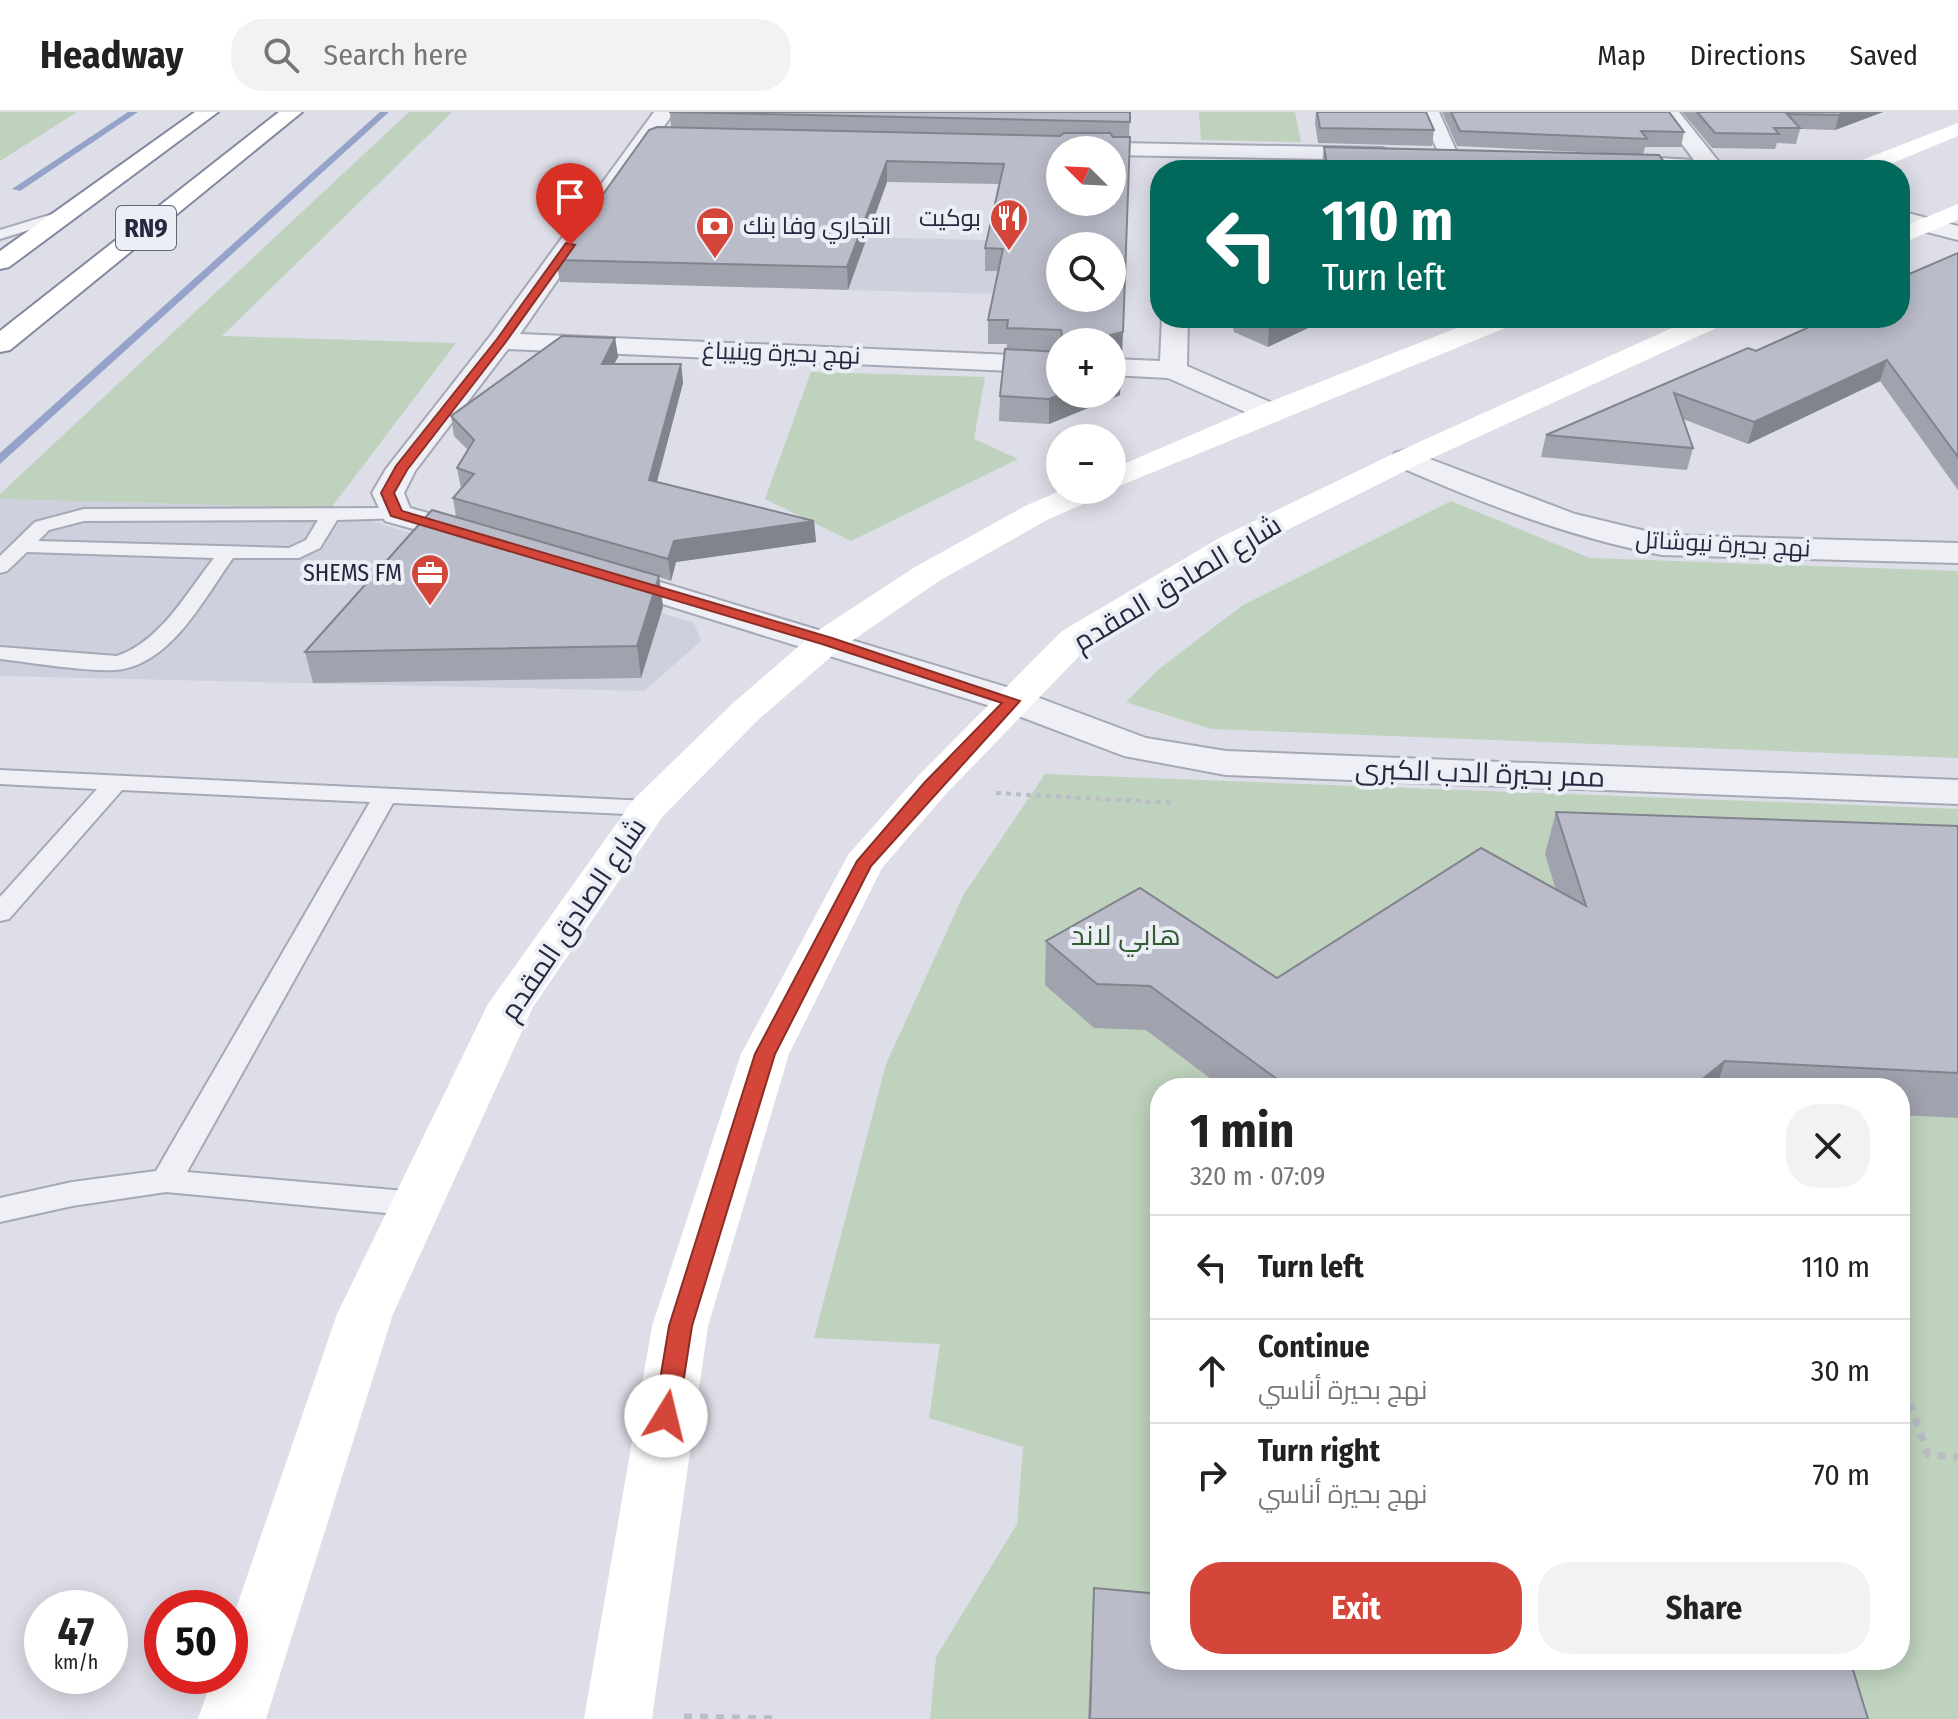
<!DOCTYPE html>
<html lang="en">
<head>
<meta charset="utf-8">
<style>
  body { margin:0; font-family:"Fira Sans Condensed",Cairo,sans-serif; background:#f2f2f2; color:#222; height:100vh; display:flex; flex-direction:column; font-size:30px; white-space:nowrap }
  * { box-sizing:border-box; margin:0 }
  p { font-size:26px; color:#767676 }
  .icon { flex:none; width:44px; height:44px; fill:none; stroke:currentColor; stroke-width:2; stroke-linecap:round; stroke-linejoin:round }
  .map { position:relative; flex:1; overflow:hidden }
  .drawer { position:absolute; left:1150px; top:966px; width:760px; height:592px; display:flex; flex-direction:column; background:#fff; border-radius:32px; box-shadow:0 4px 20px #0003 }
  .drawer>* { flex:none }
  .banner { position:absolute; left:1150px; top:48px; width:760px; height:168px; border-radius:32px; box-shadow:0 4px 20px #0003; background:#00695c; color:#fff; overflow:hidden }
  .needle { width:52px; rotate:294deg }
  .buttons { position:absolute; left:1046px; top:24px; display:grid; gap:16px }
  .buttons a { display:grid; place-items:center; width:80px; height:80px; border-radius:50%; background:#fff; box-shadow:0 4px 20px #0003; font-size:40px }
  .speed { position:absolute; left:24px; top:1478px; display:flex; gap:16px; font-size:40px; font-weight:700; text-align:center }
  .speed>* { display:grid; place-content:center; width:104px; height:104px; border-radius:50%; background:#fff; box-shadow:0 4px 20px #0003; line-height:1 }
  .speed small { font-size:20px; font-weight:400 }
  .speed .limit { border:12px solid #d22; background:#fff; color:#111 }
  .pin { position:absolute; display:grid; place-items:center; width:68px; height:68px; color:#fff; margin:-82px -34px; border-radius:50% 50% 50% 0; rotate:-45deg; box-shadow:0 0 8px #0007 }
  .pin .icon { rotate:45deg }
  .me { position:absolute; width:88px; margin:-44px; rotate:9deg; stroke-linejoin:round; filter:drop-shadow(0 0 6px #0008) }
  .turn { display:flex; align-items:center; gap:28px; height:168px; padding:0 40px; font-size:36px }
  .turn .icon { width:104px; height:104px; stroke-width:2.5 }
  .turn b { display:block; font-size:56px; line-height:68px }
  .round { display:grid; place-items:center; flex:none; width:84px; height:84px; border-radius:32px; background:#f2f2f2 }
  .summary { display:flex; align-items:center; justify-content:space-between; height:136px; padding:0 40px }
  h1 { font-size:48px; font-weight:700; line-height:60px }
  .primary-button { display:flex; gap:16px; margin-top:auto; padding:16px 40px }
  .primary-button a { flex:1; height:92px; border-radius:32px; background:#d4463a; color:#fff; font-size:32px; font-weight:700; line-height:92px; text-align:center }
  .primary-button a+a { background:#f2f2f2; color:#222 }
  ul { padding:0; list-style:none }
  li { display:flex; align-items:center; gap:24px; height:104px; padding:0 40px; border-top:2px solid #e0e0e0 }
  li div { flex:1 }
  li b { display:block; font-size:30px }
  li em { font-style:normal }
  header { display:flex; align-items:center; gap:48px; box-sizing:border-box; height:112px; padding:0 40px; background:#fff; border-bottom:2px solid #e0e0e0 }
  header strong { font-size:38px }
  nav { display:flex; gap:44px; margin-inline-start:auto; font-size:28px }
  .search { width:560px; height:72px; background:#f2f2f2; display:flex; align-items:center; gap:20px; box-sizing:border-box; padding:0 28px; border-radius:32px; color:#767676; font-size:30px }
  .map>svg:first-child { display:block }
  .built { fill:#ced1dd; fill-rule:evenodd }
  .green { fill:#bed2bd; fill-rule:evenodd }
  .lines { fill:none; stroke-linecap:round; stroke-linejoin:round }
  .stream { fill:#95a3ca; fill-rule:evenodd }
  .service-casing { stroke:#a6a8b5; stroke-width:4 }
  .pedestrian-casing { stroke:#a6a8b5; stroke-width:4 }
  .minor-casing { stroke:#a6a8b5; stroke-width:4 }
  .tertiary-casing { stroke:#a6a8b5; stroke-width:4 }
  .trunk-casing { stroke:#83889f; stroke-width:4 }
  .path-far1 { stroke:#babcc6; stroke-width:4; stroke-dasharray:5 5; stroke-linecap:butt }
  .path { stroke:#babcc6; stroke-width:7; stroke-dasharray:8 8; stroke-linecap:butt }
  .service { fill:#eff0f6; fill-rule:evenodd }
  .pedestrian { fill:#eff0f6; fill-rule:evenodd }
  .minor { fill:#eff0f6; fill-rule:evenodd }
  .tertiary { fill:#eff0f6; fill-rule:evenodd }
  .secondary { fill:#fff; fill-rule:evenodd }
  .trunk { fill:#fff; fill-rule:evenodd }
  .wall { fill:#a0a2ae; fill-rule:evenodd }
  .shaded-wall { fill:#82848d }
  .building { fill:#babcca; stroke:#82848d; stroke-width:2; fill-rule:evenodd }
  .route { fill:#d4463a; stroke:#8a2e26; stroke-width:2 }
  .labels { text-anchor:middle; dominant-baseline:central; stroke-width:8; stroke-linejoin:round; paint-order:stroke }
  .far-poi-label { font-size:24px; fill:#25293f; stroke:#eceef5; text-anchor:end }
  .far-street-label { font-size:24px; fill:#25293f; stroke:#eceef5 }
  .shield { fill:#eceef5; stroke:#616476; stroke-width:2 }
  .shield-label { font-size:26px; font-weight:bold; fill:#25293f }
  .street-label { font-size:28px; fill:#25293f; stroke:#eceef5 }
  .park-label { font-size:28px; fill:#325b34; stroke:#eceef5 }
</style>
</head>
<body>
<header>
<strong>Headway</strong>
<div class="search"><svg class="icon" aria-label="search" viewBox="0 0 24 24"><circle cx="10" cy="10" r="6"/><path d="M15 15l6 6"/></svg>Search here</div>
<nav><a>Map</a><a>Directions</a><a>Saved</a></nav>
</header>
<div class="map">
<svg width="1958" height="1607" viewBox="0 0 1958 1607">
  <rect width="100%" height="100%" fill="#dddee7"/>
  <g class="built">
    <path d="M867,125L1127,132L1123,206L1039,233L997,182L848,178ZM1060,134H1112V186H1060Z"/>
    <path d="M0,387L331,396L694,511L701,529L644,579L0,564Z"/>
  </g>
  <g class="green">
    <path d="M0,0H77L0,49Z"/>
    <path d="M409,0H452L222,224L456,231L331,396L0,387V382Z"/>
    <path d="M1199,0H1295L1301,30L1201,28Z"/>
    <path d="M1205,49L1308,51L1309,58H1205Z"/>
    <path d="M811,260L985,265L974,327L1018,347L851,429L765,387Z"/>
    <path d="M1451,389L1590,446L1958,459V646L1211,617L1126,590L1159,557L1243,493Z"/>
    <path d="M1045,662L1958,697V1607H930L936,1545L1017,1412L1023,1335L929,1306L940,1232L814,1226L886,952L964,782ZM1160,976H1900V1548H1160Z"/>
  </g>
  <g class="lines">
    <g class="stream">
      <path d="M128,0H138L20,79L12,77Z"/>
      <path d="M380,0H389L0,352V341Z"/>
    </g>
    <defs>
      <g id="service">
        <path d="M66,98L73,102L71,105L0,127V118Z"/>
        <path d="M396,396L406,402L403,406L337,408L320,436L299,446H233C205,485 174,547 123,557C97,562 29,550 0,547V535L117,544C161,529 187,480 214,446L27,440L7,459L0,461V444L35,410L84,397ZM318,408L306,428L289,436L38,429L49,418L84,409Z"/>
        <path d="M0,658L648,689L660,696L648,703L393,691L187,1060L417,1080L428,1084L433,1092L428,1100L417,1104L166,1080L72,1094L0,1110V1086L72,1070L156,1059L370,690L122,678L9,807L0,809V785L97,677L0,672Z"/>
      </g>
      <path id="pedestrian" d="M1421,0H1439L1458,43L1455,47H1441Z"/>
      <g id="minor">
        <path d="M654,0H674L520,222L1060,245V261L508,237L415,359L404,381L410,396L493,419L497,426L493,433L481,436L385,409L372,381L386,357L491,223Z"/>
        <path d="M1658,0H1679L1719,50L1720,58L1600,55L1597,50L1600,45L1608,43L1694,48Z"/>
        <path d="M1068,30L1383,36L1394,42L1383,48L1112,43V38L1060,40L1057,36L1060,31Z"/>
        <path d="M1162,206H1188L1187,254L1279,294L1284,300L1279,306H1259L1168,266L1112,263V247L1160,249Z"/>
        <path d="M1406,338L1575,402L1662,423L1958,431V451L1662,443C1568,425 1482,391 1395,353L1391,347L1395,341Z"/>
        <path d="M604,453L1026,581L1146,626L1226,639L1958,668V692L1226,663L1124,644L1000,597L592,470L587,463L592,456Z"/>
      </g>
      <path id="tertiary" d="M1900,99L1958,114V128L1900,113Z"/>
      <g id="trunk">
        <path d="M195,0H218L9,155L0,157V139Z"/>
        <path d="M279,0H302L10,238L0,240V219Z"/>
      </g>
    </defs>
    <use href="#service" class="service-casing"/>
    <use href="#pedestrian" class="pedestrian-casing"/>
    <use href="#minor" class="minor-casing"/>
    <use href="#tertiary" class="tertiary-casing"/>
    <use href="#trunk" class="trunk-casing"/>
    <path class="path-far1" d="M996,681L1174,691"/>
    <g class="path">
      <path d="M1900,1261L1928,1343L1958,1345"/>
      <path d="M684,1605L779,1607"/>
    </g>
    <use href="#service" class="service"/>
    <use href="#pedestrian" class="pedestrian"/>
    <use href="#minor" class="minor"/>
    <use href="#tertiary" class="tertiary"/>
    <g class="secondary">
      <path d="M1958,11V24L1876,58H1846L1849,53Z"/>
      <path d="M1958,92V108L1900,132V116Z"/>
      <path d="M1482,206H1519L1515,212L1112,377V357L1259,294Z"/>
      <path d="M1694,206H1729L1725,212L1417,353L1245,439L1088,535L945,683L882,756L789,942L708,1214L652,1607H584L652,1214L741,942L848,743L917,665L1062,519L1221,425L1395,341Z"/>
      <path d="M1062,378H1104L1099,385L1047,408L939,469L840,537L758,608L663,704L533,895L393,1202L266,1607H198L213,1564H230V1514L337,1202L488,892L634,687L732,592L814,521L915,455L1025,394Z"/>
    </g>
    <use href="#trunk" class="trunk"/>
  </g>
  <g class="wall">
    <path d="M670,0H1130L1120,283L1049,312L999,309L1000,284L1007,232H988V208L998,159H985V136L999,72L887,70L848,178L560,170L556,148L671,15ZM1060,230H1112L1060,282Z"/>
    <path d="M1316,0H1426L1434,18L1432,34L1318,31L1315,11Z"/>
    <path d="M1442,0H1669L1684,20L1681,35H1645L1643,43L1457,34Z"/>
    <path d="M1682,0H1883L1835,18L1800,17L1796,32L1777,31L1775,37L1712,36Z"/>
    <path d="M1324,35L1670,58H1324L1322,51Z"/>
    <path d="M1958,141V378L1880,269L1748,332L1683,307L1693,336L1687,358L1541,345L1546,323L1756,239L1900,206Z"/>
    <path d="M1231,206H1329L1268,235L1234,220Z"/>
    <path d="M615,226L618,245L614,252H681L683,271L657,370L814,409L816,430L676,450L671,469L659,465L663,495L641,566L313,571L305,540L456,405L453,386L461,377L457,356L468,338L454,324L451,304Z"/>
    <path d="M1556,700L1958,714V1006L1900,1003V976H1223L1146,918L1094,916L1045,873L1046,829L1277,866L1556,778L1545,742Z"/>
    <path d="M1094,1476L1868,1607H1088Z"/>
  </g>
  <g class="shaded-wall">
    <path d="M1847,0H1883L1835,18L1839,3Z"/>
    <path d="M887,49V70L848,178L847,155Z"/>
    <path d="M1292,206H1329L1268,235L1269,216Z"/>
    <path d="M1123,220L1122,244L1112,246V230H1110V223Z"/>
    <path d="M615,226L618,245L604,271L602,252Z"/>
    <path d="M1887,248L1880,269L1748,332L1754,310Z"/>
    <path d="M681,252L683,271L652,388L649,368Z"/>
    <path d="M1121,258L1120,283L1049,312V287L1061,282H1112V262Z"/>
    <path d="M814,409L816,430L676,450L671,469L668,447L674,429Z"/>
    <path d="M659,464L663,495L641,566L637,534Z"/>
    <path d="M1725,949L1716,976H1691Z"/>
  </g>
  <g class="building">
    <path d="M669,0H1130V10Z"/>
    <path d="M1317,0H1426L1434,18L1320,16Z"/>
    <path d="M1451,0H1669L1684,20L1641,19L1647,27L1460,19Z"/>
    <path d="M1697,0H1847L1839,3L1787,2L1800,16H1774L1779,22L1715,21Z"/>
    <path d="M657,15L1060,24L1064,21H1110L1113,25H1130L1123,220L1110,223V230H1063L1061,218L1007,216L1008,208H988L1003,137L985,136L1004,52L887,49L847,155L556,148L649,18ZM1060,38H1112V90H1060ZM1060,134H1112V186H1060Z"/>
    <path d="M1324,35L1659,43L1670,58H1328Z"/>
    <path d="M1958,141V345L1887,248L1754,310L1674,281L1693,336L1546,323L1748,236L1756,239L1829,206H1900V166Z"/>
    <path d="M1245,206H1292L1269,216Z"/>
    <path d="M562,224L615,226L602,252H681L649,368L814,409L674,429L668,447L453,386L474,362L457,356L474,328L451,304Z"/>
    <path d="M1005,237L1060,240L1061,282L1049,287L1000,284Z"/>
    <path d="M1112,241L1122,242L1121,258L1112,262Z"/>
    <path d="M432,398L659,464L637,534L305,540Z"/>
    <path d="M1556,700L1958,714V961L1725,949L1691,976H1289L1150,874L1097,872L1046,829L1140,776L1277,866L1481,736L1586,794Z"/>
    <path d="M1094,1476L1160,1482V1548H1850L1868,1607H1090Z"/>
  </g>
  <path class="route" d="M566,131L575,133L505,231L407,358L394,381L402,399L832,526L1020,589L871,754L775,942L692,1214L678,1304L675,1311L666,1314L657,1311L654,1304L669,1214L755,942L857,749L925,670L1002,591L822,532L391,404L381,381L396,354L497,227Z"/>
  <defs>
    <symbol id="restaurant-pin" viewBox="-11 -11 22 30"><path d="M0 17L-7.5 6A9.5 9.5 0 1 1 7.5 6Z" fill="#d4463a" stroke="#eceef5"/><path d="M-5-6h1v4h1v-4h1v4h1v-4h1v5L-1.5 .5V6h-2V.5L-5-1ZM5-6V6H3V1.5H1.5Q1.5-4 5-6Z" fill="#fff"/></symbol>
    <symbol id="bank-pin" viewBox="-11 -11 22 30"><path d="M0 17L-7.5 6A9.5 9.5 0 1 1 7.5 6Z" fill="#d4463a" stroke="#eceef5"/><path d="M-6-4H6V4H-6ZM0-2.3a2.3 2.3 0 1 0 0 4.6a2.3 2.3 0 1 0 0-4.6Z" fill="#fff"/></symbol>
    <symbol id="office-pin" viewBox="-11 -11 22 30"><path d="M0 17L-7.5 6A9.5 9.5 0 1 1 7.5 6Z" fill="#d4463a" stroke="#eceef5"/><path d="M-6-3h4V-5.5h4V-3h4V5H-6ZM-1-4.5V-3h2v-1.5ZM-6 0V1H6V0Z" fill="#fff"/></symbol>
  </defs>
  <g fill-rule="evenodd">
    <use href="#restaurant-pin" x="987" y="84" width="44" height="60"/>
    <use href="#bank-pin" x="693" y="92" width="44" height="60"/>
    <use href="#office-pin" x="408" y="439" width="44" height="60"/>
  </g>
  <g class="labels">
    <g class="far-poi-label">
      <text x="981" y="106">بوكيت</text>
      <text x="743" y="114" text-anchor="start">التجاري وفا بنك</text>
      <text x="402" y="461">SHEMS FM</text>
    </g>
    <g class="far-street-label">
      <text transform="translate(781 241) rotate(2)">نهج بحيرة وينيباغ</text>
      <text transform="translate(1723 432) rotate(3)">نهج بحيرة نيوشاتل</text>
    </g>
    <rect class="shield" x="116" y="94" width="60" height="44" rx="6"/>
    <g class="shield-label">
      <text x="146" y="116">RN9</text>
    </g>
    <g class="street-label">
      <text transform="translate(1177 471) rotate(-31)">شارع الصادق المقدم</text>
      <text transform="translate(1480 661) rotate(2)">ممر بحيرة الدب الكبرى</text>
      <text transform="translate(573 807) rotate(-56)">شارع الصادق المقدم</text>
    </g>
    <g class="park-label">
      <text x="1126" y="823">هابي لاند</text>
    </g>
  </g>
</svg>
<div class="buttons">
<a><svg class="needle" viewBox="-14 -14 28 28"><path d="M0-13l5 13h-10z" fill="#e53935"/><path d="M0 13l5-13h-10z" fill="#767676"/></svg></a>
<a><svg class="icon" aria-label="search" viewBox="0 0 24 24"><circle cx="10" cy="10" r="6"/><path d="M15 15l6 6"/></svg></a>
<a>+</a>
<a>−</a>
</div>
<div class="speed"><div>47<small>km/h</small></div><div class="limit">50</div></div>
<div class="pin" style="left:570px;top:133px;background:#d93025"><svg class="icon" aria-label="arrive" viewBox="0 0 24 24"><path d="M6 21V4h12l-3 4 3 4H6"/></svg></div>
<svg class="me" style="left:666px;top:1304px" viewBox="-20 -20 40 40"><circle r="19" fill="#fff"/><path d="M0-13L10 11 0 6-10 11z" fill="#d4463a"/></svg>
<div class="banner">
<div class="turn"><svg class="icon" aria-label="left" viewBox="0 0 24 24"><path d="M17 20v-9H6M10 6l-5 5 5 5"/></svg><div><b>110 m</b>Turn left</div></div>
</div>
<section class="drawer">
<div class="summary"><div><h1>1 min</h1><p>320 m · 07:09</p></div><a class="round"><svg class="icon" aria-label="close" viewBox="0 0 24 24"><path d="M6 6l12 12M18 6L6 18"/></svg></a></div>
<ul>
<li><svg class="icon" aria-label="left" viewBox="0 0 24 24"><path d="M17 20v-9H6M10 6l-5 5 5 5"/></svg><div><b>Turn left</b></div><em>110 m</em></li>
<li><svg class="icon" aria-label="ahead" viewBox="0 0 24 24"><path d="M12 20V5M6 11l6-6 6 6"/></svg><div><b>Continue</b><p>نهج بحيرة أناسي</p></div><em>30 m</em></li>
<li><svg class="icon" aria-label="right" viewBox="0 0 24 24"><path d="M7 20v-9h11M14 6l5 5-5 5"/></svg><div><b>Turn right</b><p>نهج بحيرة أناسي</p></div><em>70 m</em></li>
</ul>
<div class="primary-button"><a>Exit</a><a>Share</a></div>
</section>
</div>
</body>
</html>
